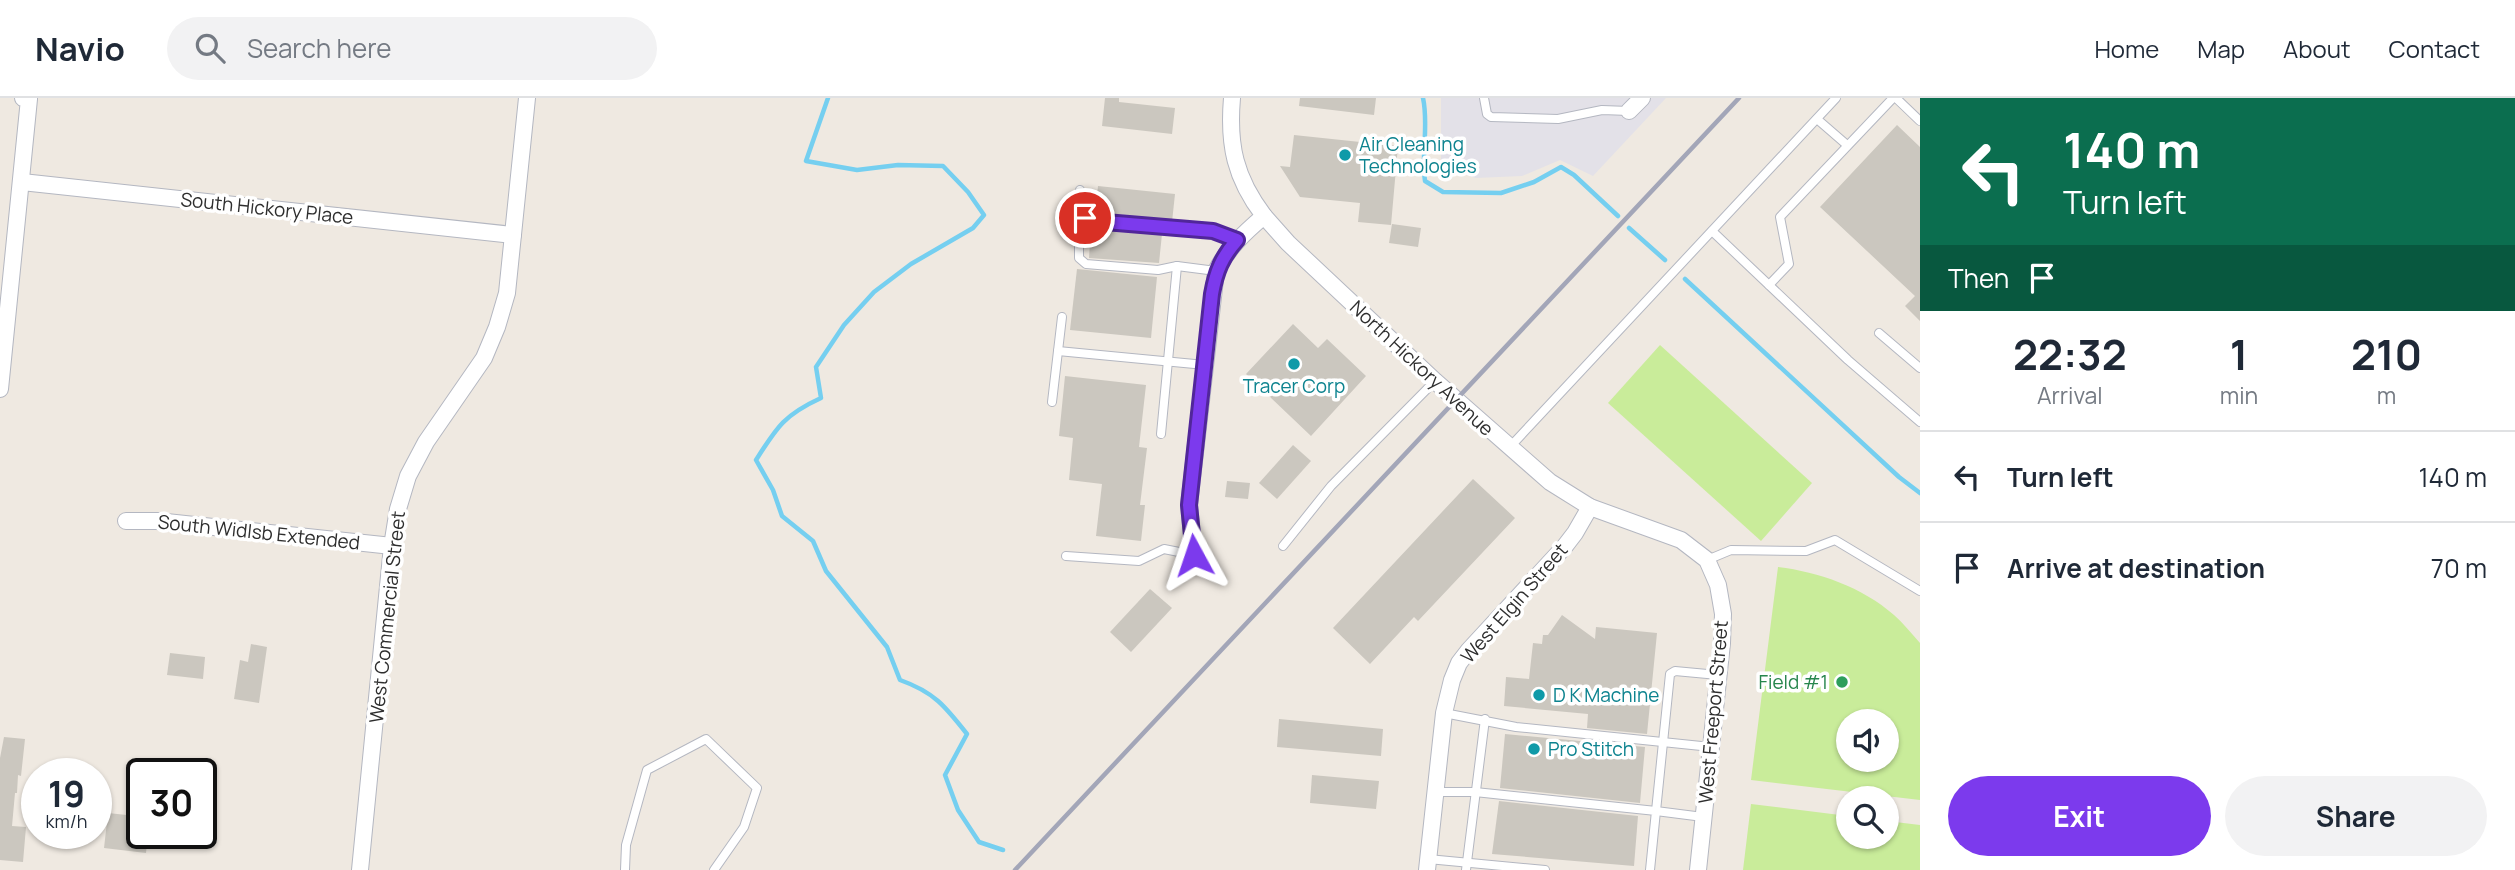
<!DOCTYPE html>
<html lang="en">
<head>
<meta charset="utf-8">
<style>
  body { margin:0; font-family:Manrope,sans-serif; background:#f2f2f3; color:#1f2937; height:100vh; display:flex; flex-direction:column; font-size:26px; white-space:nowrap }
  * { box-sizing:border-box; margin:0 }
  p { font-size:23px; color:#747a83 }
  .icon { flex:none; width:38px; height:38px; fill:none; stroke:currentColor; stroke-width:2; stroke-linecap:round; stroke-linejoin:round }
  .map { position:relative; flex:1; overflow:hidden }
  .side { display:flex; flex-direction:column; background:#fff; width:595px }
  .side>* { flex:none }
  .hud { background:#0b6e4f; color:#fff; overflow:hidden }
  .buttons { position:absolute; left:1836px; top:611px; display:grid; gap:14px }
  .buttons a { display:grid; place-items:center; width:63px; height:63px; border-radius:50%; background:#fff; box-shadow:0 2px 5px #0004; font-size:35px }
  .speed { position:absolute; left:21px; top:660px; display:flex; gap:14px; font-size:35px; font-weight:700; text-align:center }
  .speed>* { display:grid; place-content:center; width:91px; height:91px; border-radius:50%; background:#fff; box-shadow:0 2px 5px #0004; line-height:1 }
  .speed small { font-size:18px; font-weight:400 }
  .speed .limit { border:4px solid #111; border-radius:10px; background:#fff; color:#111 }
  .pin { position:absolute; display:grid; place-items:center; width:60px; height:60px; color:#fff; margin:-30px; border:4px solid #fff; border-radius:50%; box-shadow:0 2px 7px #0007 }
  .me { position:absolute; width:77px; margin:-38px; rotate:355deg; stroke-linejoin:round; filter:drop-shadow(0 0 5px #0008) }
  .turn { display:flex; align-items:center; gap:24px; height:147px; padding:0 28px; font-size:32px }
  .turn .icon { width:91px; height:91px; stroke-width:2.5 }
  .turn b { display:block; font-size:49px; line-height:60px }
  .then { display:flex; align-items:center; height:66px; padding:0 28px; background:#0003; gap:14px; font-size:26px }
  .eta { display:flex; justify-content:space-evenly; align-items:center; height:119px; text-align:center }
  .eta b { font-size:42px; font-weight:700; line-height:49px }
  .primary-button { display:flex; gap:14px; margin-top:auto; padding:14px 28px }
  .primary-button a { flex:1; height:80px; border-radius:42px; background:#7c3aed; color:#fff; font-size:28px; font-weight:700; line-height:80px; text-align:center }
  .primary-button a+a { background:#f2f2f3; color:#1f2937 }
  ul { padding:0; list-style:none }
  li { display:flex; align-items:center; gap:21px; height:91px; padding:0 28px; border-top:2px solid #e0e1e3 }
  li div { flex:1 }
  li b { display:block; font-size:26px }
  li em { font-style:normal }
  header { display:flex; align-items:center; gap:42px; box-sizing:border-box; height:98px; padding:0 35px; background:#fff; border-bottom:2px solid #e0e1e3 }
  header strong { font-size:33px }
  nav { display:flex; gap:38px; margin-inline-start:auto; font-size:24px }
  .search { width:490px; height:63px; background:#f2f2f3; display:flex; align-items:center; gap:18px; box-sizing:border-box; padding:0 24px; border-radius:38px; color:#747a83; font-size:26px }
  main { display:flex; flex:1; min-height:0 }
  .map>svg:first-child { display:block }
  .industrial { fill:#e3e1e8 }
  .pitch { fill:#c9ec9a; fill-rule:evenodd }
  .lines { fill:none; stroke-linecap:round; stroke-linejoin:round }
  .stream { stroke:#75cff0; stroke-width:4.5 }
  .building { fill:#cbc7bf }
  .lane-casing { stroke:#b4b7c1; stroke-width:10 }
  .street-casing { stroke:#b4b7c1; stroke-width:18 }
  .lane { stroke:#fff; stroke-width:8 }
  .street { stroke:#fff; stroke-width:16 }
  .rail { stroke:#a3a6b8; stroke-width:4.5 }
  .route-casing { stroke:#51269a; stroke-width:18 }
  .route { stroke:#7c3aed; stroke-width:12 }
  .culture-dot { fill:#0f9aa8; stroke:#fff; stroke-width:2.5 }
  .leisure-dot { fill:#2e9e5b; stroke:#fff; stroke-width:2.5 }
  .labels { text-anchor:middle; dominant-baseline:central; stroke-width:7; stroke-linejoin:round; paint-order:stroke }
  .culture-label { font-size:19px; fill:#0d838f; stroke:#fff; text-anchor:start }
  .street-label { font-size:19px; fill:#2e2e2e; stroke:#fff }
  .leisure-label { font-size:19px; fill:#27864d; stroke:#fff; text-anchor:end }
</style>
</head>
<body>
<header>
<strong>Navio</strong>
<div class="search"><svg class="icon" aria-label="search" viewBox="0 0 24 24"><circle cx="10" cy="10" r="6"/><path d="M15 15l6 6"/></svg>Search here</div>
<nav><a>Home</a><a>Map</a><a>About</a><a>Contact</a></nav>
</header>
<main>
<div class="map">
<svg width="1920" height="772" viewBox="0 0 1920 772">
  <rect width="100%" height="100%" fill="#efe9e1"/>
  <path class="industrial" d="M1441,0H1666L1593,78L1560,62L1522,78L1476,80L1441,69Z"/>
  <g class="pitch">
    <path d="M1660,247L1812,385L1761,443L1608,305Z"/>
    <path d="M1778,469C1819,474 1862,489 1894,517C1903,525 1911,535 1920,545V702L1751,682ZM1886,623V662H1848V623Z"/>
    <path d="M1751,706L1848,718V738H1886L1887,723L1920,727V772H1743Z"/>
  </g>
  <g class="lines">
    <g class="stream">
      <path d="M828,0L806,63L857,72L898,67L943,68L968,94L984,117L973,130L911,166L874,194L844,227L816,269L821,300C784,317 777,329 756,362L773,392L782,418L813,443L826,473L887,549L900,582C934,594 945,608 967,636L945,677L958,712L979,744L1003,752"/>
      <path d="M1423,0C1429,27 1421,55 1425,83L1443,94L1501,95L1534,84L1561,69L1574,77L1618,118"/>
      <path d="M1629,130L1665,162"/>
      <path d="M1685,181L1899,379L1920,395"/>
    </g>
  </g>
  <g class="building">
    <path d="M1105,0H1119V4L1175,10L1172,36L1102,28Z"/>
    <path d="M1300,0H1376L1374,17L1299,8Z"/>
    <path d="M1897,27L1920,49V223L1905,208L1915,198L1820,109Z"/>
    <path d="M1294,37L1398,48L1391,127L1358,124L1360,105L1300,99L1280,68L1290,69Z"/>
    <path d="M1098,88L1175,96L1172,124L1095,117Z"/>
    <path d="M1392,126L1421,130L1418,149L1389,145Z"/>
    <path d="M1091,130L1162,136L1159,165L1089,160Z"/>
    <path d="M1077,171L1157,179L1151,240L1070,232Z"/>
    <path d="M1293,226L1318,250L1327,241L1366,278L1311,338L1246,276Z"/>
    <path d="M1065,278L1146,287L1139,349L1147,350L1140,407H1145L1141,443L1096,438L1102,386L1069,382L1073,340L1059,338Z"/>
    <path d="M1293,347L1311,363L1277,401L1259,385Z"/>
    <path d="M1473,381L1515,420L1418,523L1414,519L1370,566L1333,530Z"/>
    <path d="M1227,383L1250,385L1248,401L1225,399Z"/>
    <path d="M1150,491L1172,510L1131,554L1110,534Z"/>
    <path d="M1562,517L1595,541L1596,529L1657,535L1647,636L1587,630L1588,616L1504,608L1506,579L1529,581L1533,545L1542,546L1543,537H1548Z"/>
    <path d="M251,546L267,549L259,605L234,601L240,562L248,564Z"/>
    <path d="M170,555L205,559L203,581L167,577Z"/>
    <path d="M1279,621L1383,631L1381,658L1277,649Z"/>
    <path d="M1505,636L1645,649L1640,705L1500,690Z"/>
    <path d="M4,639L25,641L21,678L18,677L17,695H15L12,728L26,729L23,764L0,762V660Z"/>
    <path d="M1312,677L1379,683L1376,711L1310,705Z"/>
    <path d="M1499,703L1638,718L1634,768L1492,756Z"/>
    <path d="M108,715L136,718L135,734L148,736L146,755L104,750Z"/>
  </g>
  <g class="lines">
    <defs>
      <g id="lane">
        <path d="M1484,0L1487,16L1491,19L1558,21L1602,12L1629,13"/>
        <path d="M1896,0L1920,23"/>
        <path d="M1817,21L1847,47"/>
        <path d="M1080,92L1079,105L1085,120L1093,123L1175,131C1197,128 1216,134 1237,142"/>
        <path d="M1712,133L1848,262L1920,324"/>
        <path d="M1079,144V160L1086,166L1158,172L1177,168L1216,173"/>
        <path d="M1769,187L1789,166L1780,119L1893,0"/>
        <path d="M1879,235L1920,270"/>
        <path d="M1058,253L1205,267"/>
        <path d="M1052,304L1062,219"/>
        <path d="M1161,336L1177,168"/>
        <path d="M1509,350L1836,0"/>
        <path d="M1283,448L1331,388L1435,283"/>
        <path d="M1066,458L1139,463L1164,451L1194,457"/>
        <path d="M1707,462L1731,452L1806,453L1835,442L1920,493"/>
        <path d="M1444,615L1516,629L1711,649"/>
        <path d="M1435,694H1475L1656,713L1650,772"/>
        <path d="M1703,719L1656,713L1670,576L1675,573L1718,577"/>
        <path d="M1428,761L1545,772"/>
        <path d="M625,772L626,747L647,672L706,641L757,690L744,729L714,772"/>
        <path d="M1466,772L1485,621"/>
      </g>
      <g id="street">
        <path d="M1629,13L1642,0"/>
        <path d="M22,84L513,137"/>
        <path d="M1264,118L1288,145L1435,283L1550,384L1590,409L1681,442L1707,462L1718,487L1723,516L1722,545L1698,772"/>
        <path d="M0,291L29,1L23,0"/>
        <path d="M126,423H157L392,448"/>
        <path d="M1194,457L1189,407L1216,173C1228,150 1244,135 1264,118C1235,80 1228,47 1232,0"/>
        <path d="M360,772L392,448L398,411L408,378L426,344L484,260L497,229L507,195L527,0"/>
        <path d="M1427,772L1444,615L1452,582L1459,565L1469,552L1565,448L1575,435L1590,409"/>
      </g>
    </defs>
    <use href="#lane" class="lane-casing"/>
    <use href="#street" class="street-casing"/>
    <use href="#lane" class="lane"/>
    <use href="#street" class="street"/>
    <path class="rail" d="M1015,772L1739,0"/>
  </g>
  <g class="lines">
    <defs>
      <path id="route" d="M1085,120L1093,123L1213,133L1237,142C1222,159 1216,173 1212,196L1189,407L1194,457"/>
    </defs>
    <use href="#route" class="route-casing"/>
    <use href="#route" class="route"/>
  </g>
  <g class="culture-dot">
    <circle cx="1345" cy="57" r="7"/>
    <circle cx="1294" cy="266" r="7"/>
    <circle cx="1539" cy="597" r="7"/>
    <circle cx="1534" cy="651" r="7"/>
  </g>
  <circle class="leisure-dot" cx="1842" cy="584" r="7"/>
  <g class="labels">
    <g class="culture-label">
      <text x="1359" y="46">Air Cleaning<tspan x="1359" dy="22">Technologies</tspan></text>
      <text x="1294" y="288" text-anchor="middle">Tracer Corp</text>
      <text x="1553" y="597">D K Machine</text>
      <text x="1548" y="651">Pro Stitch</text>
    </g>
    <g class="street-label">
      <text transform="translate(267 110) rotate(6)">South Hickory Place</text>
      <text transform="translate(1422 270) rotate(43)">North Hickory Avenue</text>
      <text transform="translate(259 434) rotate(6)">South Widlsb Extended</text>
      <text transform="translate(1514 505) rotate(-49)">West Elgin Street</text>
      <text transform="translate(387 519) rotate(-84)">West Commercial Street</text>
      <text transform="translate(1713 614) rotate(-85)">West Freeport Street</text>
    </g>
    <g class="leisure-label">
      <text x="1828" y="584">Field #1</text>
    </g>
  </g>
</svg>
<div class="buttons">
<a><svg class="icon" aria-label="sound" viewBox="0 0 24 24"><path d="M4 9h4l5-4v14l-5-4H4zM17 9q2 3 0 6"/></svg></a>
<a><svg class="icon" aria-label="search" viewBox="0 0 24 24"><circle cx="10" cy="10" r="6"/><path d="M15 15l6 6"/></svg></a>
</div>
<div class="speed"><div>19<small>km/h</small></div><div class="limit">30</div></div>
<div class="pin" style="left:1085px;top:120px;background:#d93025"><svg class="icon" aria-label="arrive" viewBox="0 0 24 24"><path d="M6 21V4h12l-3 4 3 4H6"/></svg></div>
<svg class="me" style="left:1194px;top:457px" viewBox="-20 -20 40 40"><path d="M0-17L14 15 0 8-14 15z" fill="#7c3aed" stroke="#fff" stroke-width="4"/></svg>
</div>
<section class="side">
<div class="hud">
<div class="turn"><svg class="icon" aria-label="left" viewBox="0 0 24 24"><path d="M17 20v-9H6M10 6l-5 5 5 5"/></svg><div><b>140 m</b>Turn left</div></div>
<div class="then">Then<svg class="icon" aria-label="arrive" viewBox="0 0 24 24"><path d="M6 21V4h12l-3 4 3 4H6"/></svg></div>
</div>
<div class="eta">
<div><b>22:32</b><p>Arrival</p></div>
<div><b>1</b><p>min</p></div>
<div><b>210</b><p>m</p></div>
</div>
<ul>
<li><svg class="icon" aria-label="left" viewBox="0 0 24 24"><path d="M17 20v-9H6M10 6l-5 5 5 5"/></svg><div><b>Turn left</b></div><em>140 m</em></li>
<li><svg class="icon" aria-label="arrive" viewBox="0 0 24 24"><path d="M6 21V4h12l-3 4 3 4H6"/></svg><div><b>Arrive at destination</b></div><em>70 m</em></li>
</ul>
<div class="primary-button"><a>Exit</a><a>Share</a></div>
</section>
</main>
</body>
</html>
